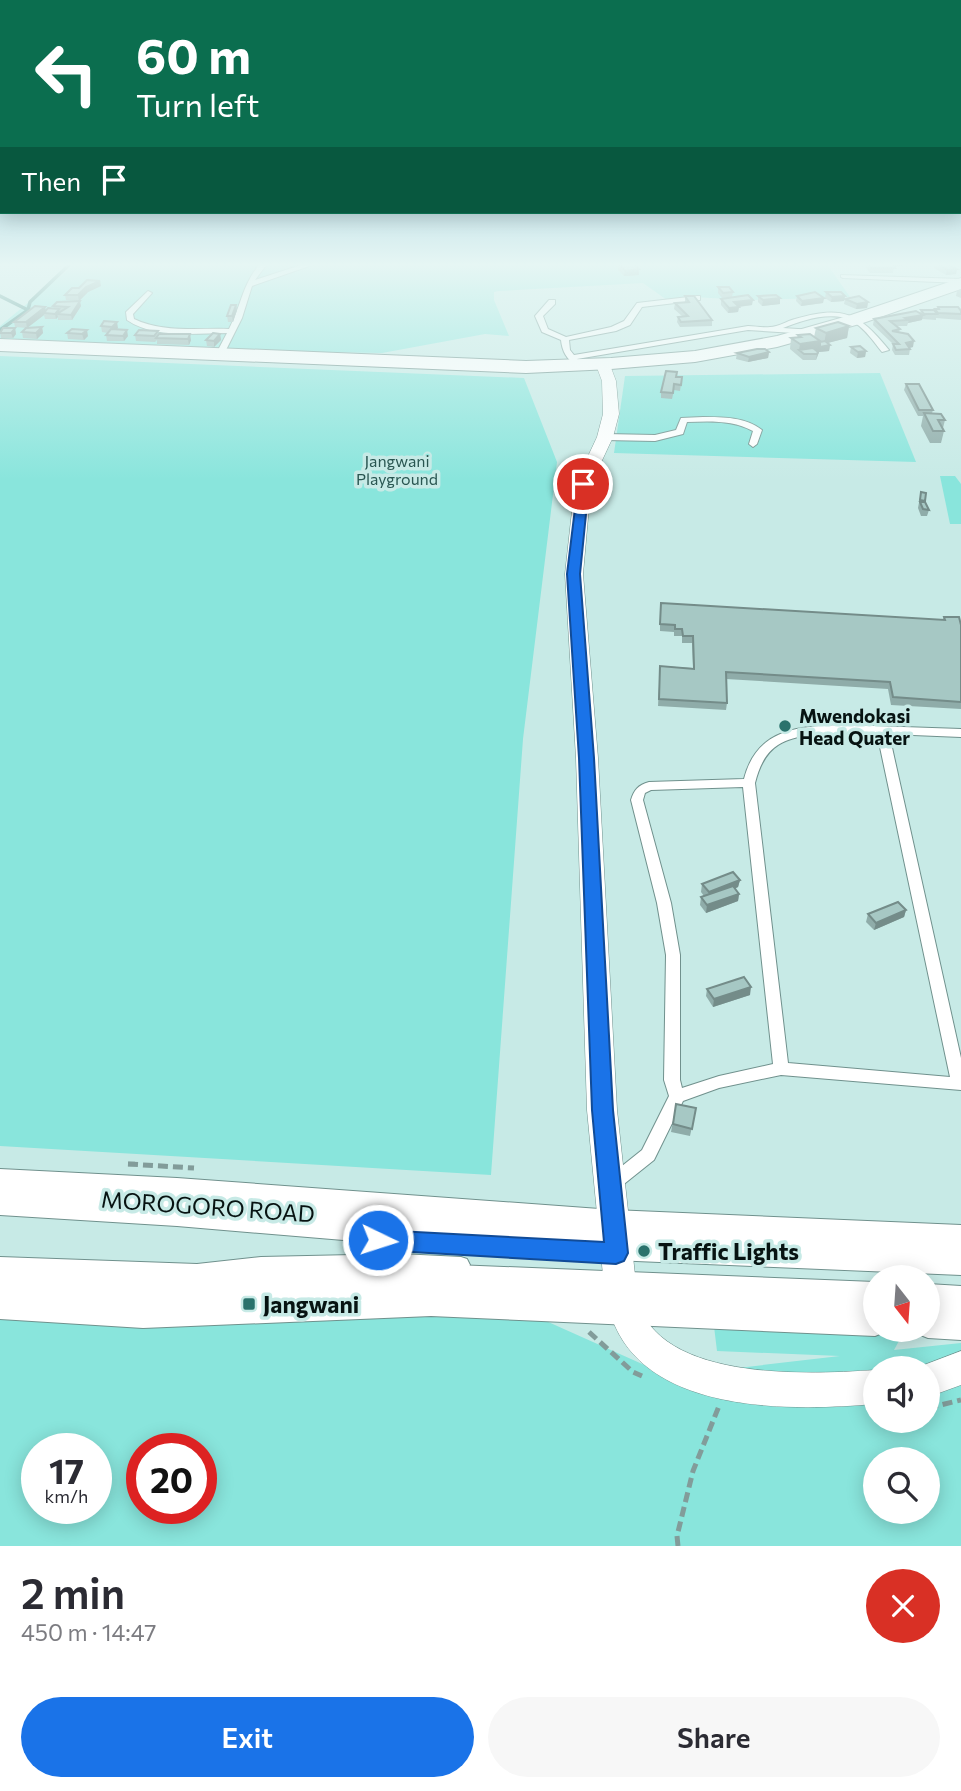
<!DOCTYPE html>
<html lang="en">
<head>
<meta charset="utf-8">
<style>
  body { margin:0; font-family:Commissioner,sans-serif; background:#f7f7f7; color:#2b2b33; height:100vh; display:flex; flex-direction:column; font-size:26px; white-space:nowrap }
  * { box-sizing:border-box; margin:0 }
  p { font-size:23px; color:#7c7c81 }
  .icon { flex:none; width:38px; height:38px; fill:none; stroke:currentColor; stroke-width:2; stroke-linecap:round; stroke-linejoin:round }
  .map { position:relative; height:1546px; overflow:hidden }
  .drawer { display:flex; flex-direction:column; background:#fff; flex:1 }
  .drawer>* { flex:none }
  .guide { position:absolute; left:0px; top:0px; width:962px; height:214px; box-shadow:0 4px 18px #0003; background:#0b6e4f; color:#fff; overflow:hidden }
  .needle { width:46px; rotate:163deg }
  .controls { position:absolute; left:863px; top:1265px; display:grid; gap:14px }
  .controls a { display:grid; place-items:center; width:77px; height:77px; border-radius:50%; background:#fff; box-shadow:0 4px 18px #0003; font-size:35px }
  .speed { position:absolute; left:21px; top:1433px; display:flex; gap:14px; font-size:35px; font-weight:700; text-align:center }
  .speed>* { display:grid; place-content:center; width:91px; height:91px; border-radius:50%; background:#fff; box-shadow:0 4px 18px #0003; line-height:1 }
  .speed small { font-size:18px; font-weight:400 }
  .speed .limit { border:10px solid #d22; background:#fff; color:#111 }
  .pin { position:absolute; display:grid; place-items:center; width:60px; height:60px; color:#fff; margin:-30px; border:4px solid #fff; border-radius:50%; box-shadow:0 2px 7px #0007 }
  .me { position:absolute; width:77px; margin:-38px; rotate:94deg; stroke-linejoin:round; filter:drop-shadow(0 0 5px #0008) }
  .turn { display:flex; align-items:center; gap:24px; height:147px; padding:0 21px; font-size:32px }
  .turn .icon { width:91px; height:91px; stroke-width:2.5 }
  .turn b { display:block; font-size:49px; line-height:60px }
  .then { display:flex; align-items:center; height:66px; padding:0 21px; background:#0003; gap:14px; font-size:26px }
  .round { display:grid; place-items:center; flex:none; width:74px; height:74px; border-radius:37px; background:#f7f7f7 }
  .headline { display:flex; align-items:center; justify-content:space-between; height:119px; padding:0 21px }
  h1 { font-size:42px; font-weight:600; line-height:52px }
  .button { display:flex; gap:14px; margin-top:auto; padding:14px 21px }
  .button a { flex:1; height:80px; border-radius:42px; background:#1a73e8; color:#fff; font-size:28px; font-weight:600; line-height:80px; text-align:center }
  .button a+a { background:#f7f7f7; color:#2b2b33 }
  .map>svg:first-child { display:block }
  .green { fill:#89e5dc; fill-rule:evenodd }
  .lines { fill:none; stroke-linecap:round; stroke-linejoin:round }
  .stream { stroke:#2a7871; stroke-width:3.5 }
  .service-casing { stroke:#70918d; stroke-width:2 }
  .minor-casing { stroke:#70918d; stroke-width:1 }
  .tertiary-casing { stroke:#70918d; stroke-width:2 }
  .trunk-casing { stroke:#70918d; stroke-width:2 }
  .path-far1 { stroke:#829c9a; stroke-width:4.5; stroke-dasharray:9 4.5; stroke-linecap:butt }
  .path { stroke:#829c9a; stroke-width:5; stroke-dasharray:10 5; stroke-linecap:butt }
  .service { fill:#fff; fill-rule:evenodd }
  .minor { fill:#fff; fill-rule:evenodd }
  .tertiary { fill:#fff; fill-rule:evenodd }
  .trunk { fill:#fff; fill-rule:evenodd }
  .wall { fill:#8faca9 }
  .shaded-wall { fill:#748c89 }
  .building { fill:#a6c8c4; stroke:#748c89; stroke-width:2 }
  .route { fill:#1a73e8; stroke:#114b97; stroke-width:2 }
  .poi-dot { fill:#2a726c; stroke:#c7eae6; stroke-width:2.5 }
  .labels { text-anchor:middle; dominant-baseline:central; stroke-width:7; stroke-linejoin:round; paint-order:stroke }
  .far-park-label { font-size:16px; fill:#295651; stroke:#c7eae6 }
  .poi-label { font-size:19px; font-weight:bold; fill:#071312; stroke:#c7eae6; text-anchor:start }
  .near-street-label { font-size:23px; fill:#071312; stroke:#c7eae6 }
  .near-poi-label { font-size:23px; font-weight:bold; fill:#071312; stroke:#c7eae6; text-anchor:start }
</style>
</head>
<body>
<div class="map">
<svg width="961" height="1546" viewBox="0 0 961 1546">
  <rect width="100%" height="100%" fill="#c7eae6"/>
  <g class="green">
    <path d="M75,264H827L850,297L751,300L692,297L667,300L643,283L499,291L494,292V300L509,336L485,334L382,353L262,351L0,339V326Z"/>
    <path d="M0,356L524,378L557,462L523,739L491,1175L0,1146Z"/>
    <path d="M880,373L916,462L614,453L625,376Z"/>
    <path d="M940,476H955L961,484V524H950Z"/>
    <path d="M479,1291L669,1376L840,1356L717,1351L712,1310L875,1330H905L894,1350L961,1343V1546H0V1316ZM875,1368H928V1421H875ZM37,1449H96V1508H37ZM142,1449H201V1508H142ZM875,1460H928V1512H875Z"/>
  </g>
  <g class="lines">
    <g class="stream">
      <path d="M0,296L28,310"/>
      <path d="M0,330L28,310L30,302L70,264"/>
    </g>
    <defs>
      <g id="service">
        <path d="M260,264H267L255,280L304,264H315L252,286L242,318L224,354L217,352L227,333C196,333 154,339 127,320L126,312L148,291L152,293L133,314L134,319C163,333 198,328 229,329C242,304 242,285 260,264Z"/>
        <path d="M841,275L961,279V283L843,278L841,277Z"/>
        <path d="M697,296H700V300L642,307L630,325L616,331L569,340L570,350L574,355L748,326C755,326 763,328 770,327C778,327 787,321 795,319C843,305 859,313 889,350L882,352C874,342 866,330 855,323C835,309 803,320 783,328L813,330V334H810L748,330L577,359L580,363L576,365C567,360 562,351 561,340L542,332L535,316L549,300H555V304L543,316L548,329L566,337L611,327L624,321L637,303Z"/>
        <path d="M703,417C723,417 746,417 762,430L757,444L753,447L749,444L753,431C733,420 710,421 687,422L683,434L655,441L605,440L601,437L605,434L655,435L676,430L681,418Z"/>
        <path d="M845,725L961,729V737L889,734L961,1058V1090L781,1075L719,1088L683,1101L654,1160L619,1188L613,1190L607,1188L605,1183L607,1178L642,1150L669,1096L664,1080L666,955L657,903L631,800C634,790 638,785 649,782L744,779C757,728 799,726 845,725ZM823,733H877L950,1077L788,1063L755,783C765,743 784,738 823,733ZM743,787L773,1064L719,1076L682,1088L680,1080V955L671,903L643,800L645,793L651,790Z"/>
        <path d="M400,1254L461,1257L467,1259L470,1265L467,1271L461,1273L400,1270L261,1273L197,1280L0,1273V1257L197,1264L261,1257Z"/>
      </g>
      <g id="minor">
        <path d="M603,361L610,365L616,381L619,414L613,437L591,484L583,574L598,758L617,1110L635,1275C631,1383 802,1375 875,1370V1404C793,1411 654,1414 615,1326C606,1306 601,1297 603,1275L587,1110L576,758L565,574L575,484L597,437L603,414L602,381L596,365Z"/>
        <path d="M961,1351V1385L928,1397V1368H916Z"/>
      </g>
      <path id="tertiary" d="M961,278V289L863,323L777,347L695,362L611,369L526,373L0,351V339L526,361L611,358L695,351L777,336L851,315Z"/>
      <g id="trunk">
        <path d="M0,1169L177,1178L613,1210L961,1225V1275L613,1260L439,1248L177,1226L0,1215Z"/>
        <path d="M431,1264L875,1282V1330H890L875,1336L431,1316L143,1328L0,1319V1267L143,1274Z"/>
        <path d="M928,1284L961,1286V1340L928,1338L908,1330H928Z"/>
      </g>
    </defs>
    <use href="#service" class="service-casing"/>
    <use href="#minor" class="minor-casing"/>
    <use href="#tertiary" class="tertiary-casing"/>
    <use href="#trunk" class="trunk-casing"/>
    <path class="path-far1" d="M128,1164H135"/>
    <g class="path">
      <path d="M128,1164L194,1168"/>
      <path d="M589,1332L633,1372L642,1376"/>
      <path d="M928,1408L961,1400"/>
      <path d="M678,1546L677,1536L693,1471L719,1406"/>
    </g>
    <use href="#service" class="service"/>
    <use href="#minor" class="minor"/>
    <use href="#tertiary" class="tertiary"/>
    <use href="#trunk" class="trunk"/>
  </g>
  <g class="wall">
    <path d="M619,264L639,275L624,276L618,270Z"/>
    <path d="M863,264H911L894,267L893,273H870Z"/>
    <path d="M934,264H947L957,269L956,274L946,275L934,268Z"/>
    <path d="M101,286L88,292L79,301L81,306L72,320H58V317L56,319H45L44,315L27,328L15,327L14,322L54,309L53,306L78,301L66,300L65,295Z"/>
    <path d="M718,287L733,292L732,297L722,298L718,293Z"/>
    <path d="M961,289V298L956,296L957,291Z"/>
    <path d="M826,292L845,296L844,301L831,302L825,298Z"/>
    <path d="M685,296L712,320V326L680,327L677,322L678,317L682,316L674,309L675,303L685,302Z"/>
    <path d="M758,296L780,304L762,306L758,302Z"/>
    <path d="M797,296L824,298L823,303L801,306L796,301Z"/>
    <path d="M721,299L752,305L739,307L738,312L728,313L721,305Z"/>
    <path d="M845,299L868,302L867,308L856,309L844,304Z"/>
    <path d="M236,305L237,310L233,322H228L227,316Z"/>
    <path d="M938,307L960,310L961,308V320L936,318V320L922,319V320L908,323L907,326H897L900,329L899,332L913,347L909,348L910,349L909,355H895L892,350L893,344L873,325L874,319L920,313L921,310H935V309H937Z"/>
    <path d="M101,326L118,328L116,330L128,336L124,341H107L106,335L108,333L102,332Z"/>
    <path d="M849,326L847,338L827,343L830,345L829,351L819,352L816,360H803L790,349L791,338L797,337L798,335L814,337L816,328Z"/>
    <path d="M42,327L43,333L37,339L23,338L22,332Z"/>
    <path d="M15,328L16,334L13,338H1L0,332Z"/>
    <path d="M72,329L88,336L84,340L68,339L67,333Z"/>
    <path d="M158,331L159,335V334L191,340L189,345L157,344V340L155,342L136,341L135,335Z"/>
    <path d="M220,334L221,340L214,347L207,346L206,340Z"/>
    <path d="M851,347L866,351L865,357L857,358L850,353Z"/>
    <path d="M769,352L768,358L748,362L736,359L737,353Z"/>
    <path d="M676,377H682L680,391L674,390L672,399L661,398V392Z"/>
    <path d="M906,384L933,410L932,413L945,420L943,428L944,431L941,443H930L921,426L923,416H918L904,390Z"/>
    <path d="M921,492L926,493L925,502L929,510L927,516H921L918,508Z"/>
    <path d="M660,610L943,620L944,617L961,625V709L891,705L888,689L726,679L727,703L726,710L658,706L660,666L693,668L692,643H682V636H674V632L660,631Z"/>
    <path d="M740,880L738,887L735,889L739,894L738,901L706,913L700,905L701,897L704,896L701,892L702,884Z"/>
    <path d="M906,910L904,917L874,930L866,922L868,914Z"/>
    <path d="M707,989L750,995L713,1007L706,996Z"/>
    <path d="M676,1104L696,1108L690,1136L671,1132Z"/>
  </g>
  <g class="shaded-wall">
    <path d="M895,264H911L894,267Z"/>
    <path d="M639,269V275L624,276L625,271Z"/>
    <path d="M957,269L956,274L946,275L947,270Z"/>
    <path d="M100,281L101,286L88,292L79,301L78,295L86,287Z"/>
    <path d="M845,296L844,301L831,302L832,297Z"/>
    <path d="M780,298V304L762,306L763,300Z"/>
    <path d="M824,298L823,303L801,306L802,301Z"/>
    <path d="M753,300L752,305L736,307H739L738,312L728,313L729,308L734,302Z"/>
    <path d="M80,301L81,306L72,320L71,315Z"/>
    <path d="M868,302L867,308L856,309L857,304Z"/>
    <path d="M236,305L237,310L233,322L232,316Z"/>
    <path d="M45,307L47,313H44V315L27,328L26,322Z"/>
    <path d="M59,309L60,314H57L58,317L56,319L55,314Z"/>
    <path d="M923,315L922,320L908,323L909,320L905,318Z"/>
    <path d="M117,322L118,328L113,333L112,327Z"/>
    <path d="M849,326L847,338L824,344L826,333Z"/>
    <path d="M42,327L43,333L37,339L36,333Z"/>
    <path d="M15,328L16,334L13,338L11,333Z"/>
    <path d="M87,330L88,336L84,340L82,334Z"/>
    <path d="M127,330L128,336L124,341L123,336Z"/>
    <path d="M190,334L191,340L189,345L188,339Z"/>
    <path d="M220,334L221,340L214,347V341Z"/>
    <path d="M820,341L830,345L829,351L819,352L816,360L817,353L799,350L798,356L800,344Z"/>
    <path d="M914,341L913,347L905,349L906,343Z"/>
    <path d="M866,351L865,357L857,358L858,352Z"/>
    <path d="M769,352L768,358L748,362L749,357Z"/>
    <path d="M740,880L738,887L708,899L709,892Z"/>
    <path d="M739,894L738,901L706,913L707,905Z"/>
    <path d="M906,910L904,917L874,930L876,923Z"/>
    <path d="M751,987L750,995L713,1007L714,999Z"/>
  </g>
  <g class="building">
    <path d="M619,264H634L639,269L625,271Z"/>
    <path d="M868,264H892L895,268H871Z"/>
    <path d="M938,264H947L957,269L947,270Z"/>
    <path d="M87,280L100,281L86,287L78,295H65L72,288H79Z"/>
    <path d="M718,287H729L733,292L723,293Z"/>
    <path d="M815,292L824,298L802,301L797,296Z"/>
    <path d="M826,292H841L845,296L832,297Z"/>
    <path d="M748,295L753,300L734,302L739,307L729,308L721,299Z"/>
    <path d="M776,295L780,298L763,300L758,296Z"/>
    <path d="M685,296H694L712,320L681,322L678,317L688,316L675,303L689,302Z"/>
    <path d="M859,296L868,302L857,304L845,299Z"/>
    <path d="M80,301L71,315L57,314L68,307L53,306L57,302Z"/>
    <path d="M231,305H236L232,316H227Z"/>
    <path d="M35,306L45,307L26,322H14Z"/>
    <path d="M938,307H958L961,311V314L938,313L935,309H939Z"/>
    <path d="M48,308L59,309L55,314L44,313Z"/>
    <path d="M921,310H934L937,314H924Z"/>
    <path d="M916,311L923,315L905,318L909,320L890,321L900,329L892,331L908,334L914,341L906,343L910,349L896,350L893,344H899L874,319Z"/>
    <path d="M104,321L117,322L112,327L101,326Z"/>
    <path d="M838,322L849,326L826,333L816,328Z"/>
    <path d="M42,327L36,333L22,332L26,328Z"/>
    <path d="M3,328H15L11,333H0Z"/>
    <path d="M72,329L87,330L82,334L67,333Z"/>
    <path d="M111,329L127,330L123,336L106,335Z"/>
    <path d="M139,330L158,331L154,336L135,335Z"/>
    <path d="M213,333L220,334L214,341L206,340Z"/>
    <path d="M159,334H190L188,339L156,338Z"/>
    <path d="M810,334L820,341L800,344L791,338L801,337L798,335Z"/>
    <path d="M825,341L830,345L820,347V342Z"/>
    <path d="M860,346L866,351L858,352L851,347Z"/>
    <path d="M813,348L818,352L817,354H804L799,350Z"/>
    <path d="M757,349H765L769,352L749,357L737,353Z"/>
    <path d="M666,371L677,372L676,377H682L681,385L674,384L673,393L661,392Z"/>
    <path d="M906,384H919L933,410H919Z"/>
    <path d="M924,413L941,414L945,420H938L944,431H933Z"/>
    <path d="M921,492L926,493L925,501L920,500Z"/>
    <path d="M920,502H925L929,510L923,509Z"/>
    <path d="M661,603L945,620L944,617H959L961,625V702L893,697L890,682L726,672L727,703L659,699L660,666L694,669V666L693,636H683L682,629H675V625L660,624Z"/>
    <path d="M733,872L740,880L709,892L702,884Z"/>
    <path d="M733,886L739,894L707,905L701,897Z"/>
    <path d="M898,902L906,910L876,923L868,914Z"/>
    <path d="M744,977L751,987L714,999L707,989Z"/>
    <path d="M676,1104L696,1108L692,1129L673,1124Z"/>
  </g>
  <linearGradient id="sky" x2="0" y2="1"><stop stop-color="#62adc9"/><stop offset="0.55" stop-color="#e6f6f4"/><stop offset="1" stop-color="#e6f6f4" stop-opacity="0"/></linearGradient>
  <rect width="961" height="481" fill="url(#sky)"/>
  <path class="route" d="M583,481L589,484L580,574L594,758L613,1110L628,1253L624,1261L616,1264L378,1250L370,1247L367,1240L370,1233L378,1230L604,1242L592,1110L579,758L567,574L578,484Z"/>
  <g class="poi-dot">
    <circle cx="785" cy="726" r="7"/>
    <circle cx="644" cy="1251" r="7"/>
    <rect x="242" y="1297" width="14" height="14" rx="3.5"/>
  </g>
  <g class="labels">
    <g class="far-park-label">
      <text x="397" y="460">Jangwani<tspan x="397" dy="18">Playground</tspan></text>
    </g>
    <g class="poi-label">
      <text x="799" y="715">Mwendokasi<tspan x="799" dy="22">Head Quater</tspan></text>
    </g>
    <g class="near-street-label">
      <text transform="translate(208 1206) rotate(4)">MOROGORO ROAD</text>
    </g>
    <g class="near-poi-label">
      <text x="658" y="1251">Traffic Lights</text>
      <text x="263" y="1304">Jangwani</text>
    </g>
  </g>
</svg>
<div class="controls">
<a><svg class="needle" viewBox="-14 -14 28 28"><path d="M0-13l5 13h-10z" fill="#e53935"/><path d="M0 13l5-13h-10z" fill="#7c7c81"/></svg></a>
<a><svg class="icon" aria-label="sound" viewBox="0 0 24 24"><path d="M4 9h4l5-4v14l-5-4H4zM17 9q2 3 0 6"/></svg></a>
<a><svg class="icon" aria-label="search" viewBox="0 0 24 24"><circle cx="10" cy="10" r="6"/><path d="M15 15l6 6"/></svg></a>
</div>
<div class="speed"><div>17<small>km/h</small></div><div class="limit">20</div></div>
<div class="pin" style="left:583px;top:484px;background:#d93025"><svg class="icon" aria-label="arrive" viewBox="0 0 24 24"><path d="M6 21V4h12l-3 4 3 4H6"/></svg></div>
<svg class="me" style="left:378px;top:1240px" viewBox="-20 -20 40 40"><circle r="17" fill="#1a73e8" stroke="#fff" stroke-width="3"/><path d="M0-11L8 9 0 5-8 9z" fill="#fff"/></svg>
<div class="guide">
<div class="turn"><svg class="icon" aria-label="left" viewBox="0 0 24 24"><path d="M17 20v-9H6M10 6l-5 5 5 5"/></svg><div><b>60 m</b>Turn left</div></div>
<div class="then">Then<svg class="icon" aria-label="arrive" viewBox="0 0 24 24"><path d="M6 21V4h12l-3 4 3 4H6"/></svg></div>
</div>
</div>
<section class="drawer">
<div class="headline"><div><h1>2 min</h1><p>450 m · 14:47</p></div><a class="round" style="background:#d93025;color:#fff"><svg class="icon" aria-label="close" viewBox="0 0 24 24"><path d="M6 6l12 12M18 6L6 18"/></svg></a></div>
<div class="button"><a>Exit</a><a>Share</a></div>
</section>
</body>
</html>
